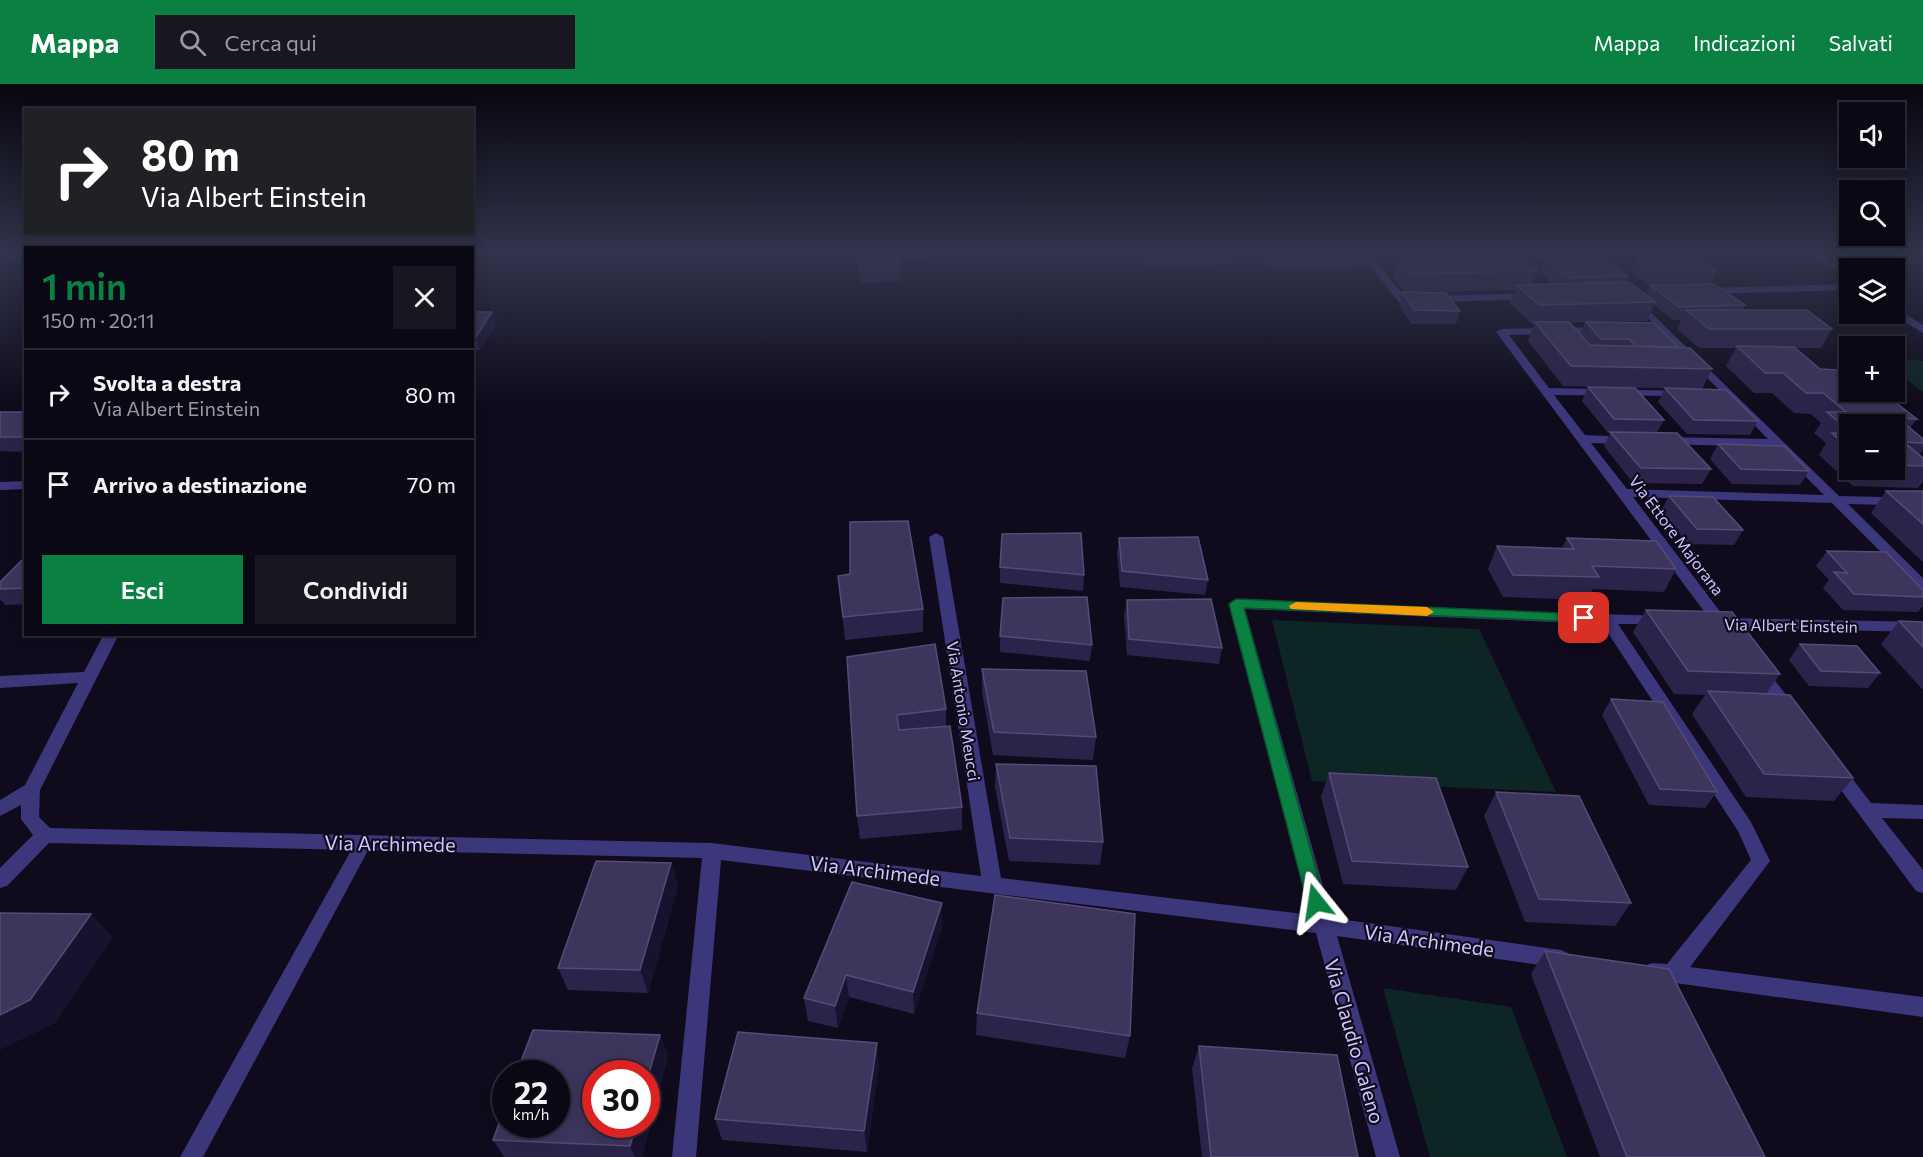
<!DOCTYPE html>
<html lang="it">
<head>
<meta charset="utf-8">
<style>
  body { margin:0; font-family:Commissioner,sans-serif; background:#191622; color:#f1f3f6; height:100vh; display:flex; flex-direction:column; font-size:22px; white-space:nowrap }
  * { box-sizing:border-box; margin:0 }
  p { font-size:20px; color:#9a9aa0 }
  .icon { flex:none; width:33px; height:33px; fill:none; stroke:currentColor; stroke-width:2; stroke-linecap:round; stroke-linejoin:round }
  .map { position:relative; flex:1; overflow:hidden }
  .details { position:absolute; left:24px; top:162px; width:450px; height:390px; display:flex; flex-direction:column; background:#0b0815; border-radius:0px; box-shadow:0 3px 15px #0003,0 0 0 2px #2b2934 }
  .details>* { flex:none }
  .banner { position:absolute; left:24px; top:24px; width:450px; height:126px; border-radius:0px; box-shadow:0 3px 15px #0003,0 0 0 2px #2b2934; background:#202124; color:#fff; overflow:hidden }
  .controls { position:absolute; left:1839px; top:18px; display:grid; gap:12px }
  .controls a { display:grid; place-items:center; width:66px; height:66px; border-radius:0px; background:#0b0815; box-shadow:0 3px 15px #0003,0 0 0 2px #2b2934; font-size:30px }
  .speed { position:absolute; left:492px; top:976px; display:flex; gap:12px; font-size:30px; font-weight:700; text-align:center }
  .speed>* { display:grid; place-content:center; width:78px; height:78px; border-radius:50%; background:#0b0815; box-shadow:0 3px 15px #0003,0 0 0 2px #2b2934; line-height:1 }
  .speed small { font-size:15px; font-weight:400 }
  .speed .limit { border:9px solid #d22; background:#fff; color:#111 }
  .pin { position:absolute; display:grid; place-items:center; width:51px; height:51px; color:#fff; margin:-26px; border-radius:12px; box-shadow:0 3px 9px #0006 }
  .me { position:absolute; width:66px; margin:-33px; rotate:345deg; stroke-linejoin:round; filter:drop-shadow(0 0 4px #0008) }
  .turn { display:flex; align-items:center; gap:21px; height:126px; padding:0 18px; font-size:27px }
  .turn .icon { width:78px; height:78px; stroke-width:2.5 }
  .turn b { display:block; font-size:42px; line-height:51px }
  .round { display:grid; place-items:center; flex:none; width:63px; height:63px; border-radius:0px; background:#191622 }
  .headline { display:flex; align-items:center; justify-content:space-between; height:102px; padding:0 18px }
  h1 { font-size:36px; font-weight:600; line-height:45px; color:#0b8043 }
  .action { display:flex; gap:12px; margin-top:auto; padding:12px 18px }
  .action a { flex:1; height:69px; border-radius:0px; background:#0b8043; color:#fff; font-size:24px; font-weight:600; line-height:69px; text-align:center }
  .action a+a { background:#191622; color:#f1f3f6 }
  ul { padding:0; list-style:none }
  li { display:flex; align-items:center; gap:18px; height:90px; padding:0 18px; border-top:2px solid #2b2934 }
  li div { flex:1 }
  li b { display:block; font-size:22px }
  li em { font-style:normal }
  header { display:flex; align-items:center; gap:36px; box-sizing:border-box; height:84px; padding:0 30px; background:#0b8043; color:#fff }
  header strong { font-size:28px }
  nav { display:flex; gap:33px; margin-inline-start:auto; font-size:21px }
  .search { width:420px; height:54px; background:#191622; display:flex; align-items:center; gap:15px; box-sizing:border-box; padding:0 21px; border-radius:0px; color:#9a9aa0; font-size:22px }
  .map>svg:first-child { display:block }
  .green { fill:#0e2525 }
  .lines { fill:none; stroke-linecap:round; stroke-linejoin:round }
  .service { fill:#3c367a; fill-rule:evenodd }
  .minor { fill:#3c367a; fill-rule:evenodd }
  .wall { fill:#2c234a; fill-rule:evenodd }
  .shaded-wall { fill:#19122f }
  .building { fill:#3e355d; stroke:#544c76; stroke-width:1.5 }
  .route { fill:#0b8043; stroke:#07532c; stroke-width:1.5 }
  .slow { fill:#f59e0b }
  .labels { text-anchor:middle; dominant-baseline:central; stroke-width:4.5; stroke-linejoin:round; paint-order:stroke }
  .street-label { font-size:16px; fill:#cfc6fe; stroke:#0f0b1c }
  .near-street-label { font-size:20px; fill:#cfc6fe; stroke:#0f0b1c }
</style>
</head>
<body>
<header>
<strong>Mappa</strong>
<div class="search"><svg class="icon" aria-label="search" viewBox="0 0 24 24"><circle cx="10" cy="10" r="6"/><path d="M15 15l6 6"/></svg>Cerca qui</div>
<nav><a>Mappa</a><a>Indicazioni</a><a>Salvati</a></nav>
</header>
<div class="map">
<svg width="1923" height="1073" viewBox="0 0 1923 1073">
  <rect width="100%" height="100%" fill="#0f0b1c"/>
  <g class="green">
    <path d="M1895,274L1923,277V308L1895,287Z"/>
    <path d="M1272,536L1479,545L1556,708L1312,697Z"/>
    <path d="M1383,904L1511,923L1567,1073H1430Z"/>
  </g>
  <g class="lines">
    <path class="service" d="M364,752L370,754L372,759L203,1073H180L358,754Z"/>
    <g class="minor">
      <path d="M875,170H931L926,173L878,175L873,172Z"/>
      <path d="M1364,170H1373L1381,184L1405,213L1531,209L1536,212L1531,215L1402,219L1399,218L1374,187Z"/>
      <path d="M1810,170H1820L1850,189V197Z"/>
      <path d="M1850,200V206L1705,210L1700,207L1705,204Z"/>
      <path d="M1636,214L1839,412L1923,414V422L1848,420L1923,494V507L1918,505L1832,419L1633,413L1725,534L1923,538V548L1731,544L1724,548L1715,542L1496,248L1501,245L1607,243V247L1603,248L1509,251L1549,304L1686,307L1688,309L1682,312L1554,311L1585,351L1629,353V359L1625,360L1591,359L1627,405L1824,411L1776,363L1660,360V354L1664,353L1768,355L1633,219L1631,217Z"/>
      <path d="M1894,223L1923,241V249L1892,230H1894Z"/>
      <path d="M26,397V405L0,406V398Z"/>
      <path d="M936,449L943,453L1001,794L1312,831L1229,520L1231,517L1660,532L1665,534L1668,537L1665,540H1618L1751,738L1770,777L1690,883L1923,913V933L1646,895L1643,888L1646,881L1653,879L1667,880L1751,776L1738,747L1602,540L1245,525L1332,834L1561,866L1568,869L1571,875L1568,881L1561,884L1337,852L1400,1073H1376L1316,849L721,776L696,1073H672L702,774L49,759L7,802L0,804V784L33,751L21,735V721L0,732V716L25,701L78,599L0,604V592L84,588L104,550H119L40,706L39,733L50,744L712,759L981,792L929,453Z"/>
      <path d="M1759,583L1765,584L1795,622L1797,626L1795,630H1783L1753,592L1751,588L1753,584Z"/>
      <path d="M1835,678L1841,680L1871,719L1923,721V735L1882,734L1923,786V809L1916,807L1829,690L1826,685L1829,680Z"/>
    </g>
  </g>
  <g class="wall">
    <path d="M859,170L900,185V197L861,199Z"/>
    <path d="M1141,170H1231L1230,180L1149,183Z"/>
    <path d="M1262,170H1369L1365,183L1272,187L1261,173Z"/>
    <path d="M1423,170H1489L1487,173L1518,172L1516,170H1580L1578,176H1525L1537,187L1532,200H1553L1540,189L1545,177L1628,192L1626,198L1646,211L1650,201L1745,221L1742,226L1832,245L1821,264H1795L1820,285L1850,308L1917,335L1910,344L1923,355V365L1919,371L1923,374V397L1918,404L1853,402L1819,371L1826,359L1814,349L1821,339L1811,330L1794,329L1772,309H1754L1726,282L1736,264H1699L1677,245L1681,236H1673L1654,221L1647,237L1600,238L1678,263L1712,285L1702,305L1563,302L1528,257L1534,240H1532L1510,219L1515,206L1406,208L1393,193L1398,175L1428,174ZM1585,238L1580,251L1570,239ZM1850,340H1894V386H1850Z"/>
    <path d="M1648,170H1701L1699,173H1652Z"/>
    <path d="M1637,176L1717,187L1711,199L1647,200L1632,188Z"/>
    <path d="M1402,208L1460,227L1456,240H1411L1399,221Z"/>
    <path d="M472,228L496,241L480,266L472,267Z"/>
    <path d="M1588,303L1664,336L1657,348L1711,385L1702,400L1633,399L1604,362L1610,349H1608L1582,317Z"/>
    <path d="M1665,304L1758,337L1750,351L1687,350L1658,318Z"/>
    <path d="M0,328H26V368L0,367Z"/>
    <path d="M1718,360L1809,387L1800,401L1732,400L1710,375Z"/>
    <path d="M1886,407H1923V478L1871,429Z"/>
    <path d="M1669,412L1743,446L1734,461L1688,460L1661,427Z"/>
    <path d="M1119,454L1208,496L1205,511L1120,503L1117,469Z"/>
    <path d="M1567,454L1676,485L1664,508L1593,505L1587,516L1503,513L1488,485L1497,462L1562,464Z"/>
    <path d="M1827,467L1923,506V522L1918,528L1843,526L1823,504L1829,496L1816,482Z"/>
    <path d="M26,472V520L5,521L0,515V498Z"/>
    <path d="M1000,483L1084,491L1083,507L1000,499Z"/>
    <path d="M838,492L923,525V548L845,556Z"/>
    <path d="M1127,516L1222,564L1219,580L1127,571L1124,532Z"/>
    <path d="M1646,526L1780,590L1766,610L1853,694L1834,717L1746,713L1692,630L1705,611L1674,610L1633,548Z"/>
    <path d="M1899,537L1923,538V606L1881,560Z"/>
    <path d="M1000,552L1092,561L1090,577L1000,568Z"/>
    <path d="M1800,560L1880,589L1868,604L1809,602L1789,576Z"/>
    <path d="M847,573L946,625V642L962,723V746L860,755L857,732Z"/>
    <path d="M982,585L1096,653L1093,676L993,671L982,608Z"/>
    <path d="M1611,615L1717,708L1705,724L1649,721L1602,631Z"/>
    <path d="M996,680L1103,758L1100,781L1009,777L995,703Z"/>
    <path d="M1329,689L1468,783L1456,806L1343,800L1321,713Z"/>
    <path d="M1496,708L1631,819L1615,842L1525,838L1484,732Z"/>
    <path d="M671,779L678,802L648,909L568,906L558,884Z"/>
    <path d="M852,798L942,842L914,930L849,913L838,944L808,937L804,914Z"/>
    <path d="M1545,867L1765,1073H1600L1531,890Z"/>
    <path d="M977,929L1130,952L1125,974L976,951Z"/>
    <path d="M660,951L668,972L642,1073H504L493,1056Z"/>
    <path d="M1199,962L1358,1073H1202L1192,984Z"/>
    <path d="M879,980L867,1068L722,1056L715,1035Z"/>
  </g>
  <g class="shaded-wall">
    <path d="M492,228L496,241L480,266L476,253Z"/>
    <path d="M671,779L678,802L648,909L640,886Z"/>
    <path d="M942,819V842L914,930L913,908Z"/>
    <path d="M91,830L113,853L55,939L0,966V931Z"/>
    <path d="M846,891L849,913L838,944L835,922Z"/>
    <path d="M660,951L668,972L642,1073H635L630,1062L636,1041H646V1000Z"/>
    <path d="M877,959L879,980L867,1068L864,1047Z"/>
  </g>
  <g class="building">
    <path d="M859,170H898L900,185L860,186Z"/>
    <path d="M1150,170H1181L1151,171Z"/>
    <path d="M1520,172L1537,187L1412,190L1398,175Z"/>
    <path d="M1604,175L1628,192L1567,194L1545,177Z"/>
    <path d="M1701,175L1717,187L1652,188L1637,176Z"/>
    <path d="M1629,198L1655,218L1539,221L1517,201Z"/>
    <path d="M1714,200L1745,221L1679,223L1650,201Z"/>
    <path d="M1402,208L1446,209L1460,227L1414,226Z"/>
    <path d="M1686,226H1807L1832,245H1709Z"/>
    <path d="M472,228H492L476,253H472Z"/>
    <path d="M1535,238H1569L1590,261L1690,264L1712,285L1571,282Z"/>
    <path d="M1586,238L1654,239L1678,263L1635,262L1629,255H1601Z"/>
    <path d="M1737,262L1794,263L1820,285L1839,286L1850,294V308H1882L1917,335L1898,334L1923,355V359L1904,358L1923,374V382L1894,381V340H1850V348L1827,328H1846L1823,309H1806L1783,289H1765Z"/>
    <path d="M1588,303L1635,304L1664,336L1614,335Z"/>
    <path d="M1665,304L1726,306L1758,337L1694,336Z"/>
    <rect x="0" y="328" width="26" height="25"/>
    <path d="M1610,348L1677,349L1711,385L1641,384Z"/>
    <path d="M1832,349L1850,350V365Z"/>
    <path d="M1718,360L1784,362L1809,387L1741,385Z"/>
    <path d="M1886,407H1923V440Z"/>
    <path d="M1669,412L1713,413L1743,446L1697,445Z"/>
    <path d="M908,437L923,525L843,533L838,492L850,490V438Z"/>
    <path d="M1081,449L1084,491L1000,483L1002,450Z"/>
    <path d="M1198,453L1208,496L1122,487L1119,454Z"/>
    <path d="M1567,454L1656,457L1676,485L1592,482L1599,493L1513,491L1497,462L1574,465Z"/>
    <path d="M1827,467L1886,468L1923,506V513L1854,510L1834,488L1847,489Z"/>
    <path d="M26,472V504L0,505V498Z"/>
    <path d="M1087,513L1092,561L1000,552L1003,514Z"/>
    <path d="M1211,515L1222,564L1129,555L1127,516Z"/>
    <path d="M1646,526L1732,528L1780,590L1688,587Z"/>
    <path d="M1899,537L1923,538V563Z"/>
    <path d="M935,560L946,625L897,631L899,646L950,642L962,723L857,732L847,573Z"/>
    <path d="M1800,560L1857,562L1880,589L1821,587Z"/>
    <path d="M982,585L1086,587L1096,653L994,648Z"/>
    <path d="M1708,607L1790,611L1853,694L1764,690Z"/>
    <path d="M1611,615L1663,618L1717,708L1660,705Z"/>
    <path d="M996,680L1096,682L1103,758L1010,754Z"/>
    <path d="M1329,689L1436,694L1468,783L1352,777Z"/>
    <path d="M1496,708L1579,712L1631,819L1539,815Z"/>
    <path d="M596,777L671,779L640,886L558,884Z"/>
    <path d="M852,798L942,819L913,908L846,891L835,922L804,914Z"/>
    <path d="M995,811L1135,830L1130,952L977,929Z"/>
    <path d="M0,829L91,830L30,916L0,931Z"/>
    <path d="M1545,867L1669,885L1765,1073H1627Z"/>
    <path d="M533,946L660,951L646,1000V990H596V1041H636L630,1062L493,1056L506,1020V1041H556V990H516Z"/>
    <path d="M738,948L877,959L864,1047L715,1035Z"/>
    <path d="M1199,962L1337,971L1358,1073H1211Z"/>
  </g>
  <linearGradient id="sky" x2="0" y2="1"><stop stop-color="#08060f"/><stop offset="0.53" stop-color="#31344b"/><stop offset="1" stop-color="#31344b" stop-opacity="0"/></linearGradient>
  <rect width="1923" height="320" fill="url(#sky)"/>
  <path class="route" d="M1236,515L1584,530L1590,534L1584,538L1244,524L1325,818L1323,823L1316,826L1310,823L1307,818L1229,520Z"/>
  <path class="slow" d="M1296,518L1427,523L1434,528L1427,532L1291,525L1289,522Z"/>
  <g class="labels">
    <g class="street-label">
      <text transform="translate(1677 451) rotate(53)">Via Ettore Majorana</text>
      <text transform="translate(1791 541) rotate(1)">Via Albert Einstein</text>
      <text transform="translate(964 627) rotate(81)">Via Antonio Meucci</text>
    </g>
    <g class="near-street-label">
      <text transform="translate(390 759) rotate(1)">Via Archimede</text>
      <text transform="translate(875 786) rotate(7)">Via Archimede</text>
      <text transform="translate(1429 856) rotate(8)">Via Archimede</text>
      <text transform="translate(1355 957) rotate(74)">Via Claudio Galeno</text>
    </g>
  </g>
</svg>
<div class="controls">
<a><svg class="icon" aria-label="sound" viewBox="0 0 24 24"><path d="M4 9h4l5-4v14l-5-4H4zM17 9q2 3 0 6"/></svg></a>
<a><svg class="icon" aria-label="search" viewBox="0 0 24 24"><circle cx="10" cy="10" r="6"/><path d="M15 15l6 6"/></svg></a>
<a><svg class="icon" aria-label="layers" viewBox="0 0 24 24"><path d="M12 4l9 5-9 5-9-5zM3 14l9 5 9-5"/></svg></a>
<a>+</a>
<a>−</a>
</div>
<div class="speed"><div>22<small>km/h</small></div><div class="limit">30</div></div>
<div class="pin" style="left:1584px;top:534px;background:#d93025"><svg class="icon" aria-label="arrive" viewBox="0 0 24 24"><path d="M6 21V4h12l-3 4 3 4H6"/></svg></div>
<svg class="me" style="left:1316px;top:818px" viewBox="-20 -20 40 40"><path d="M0-17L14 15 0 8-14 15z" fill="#0b8043" stroke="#fff" stroke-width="4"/></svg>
<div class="banner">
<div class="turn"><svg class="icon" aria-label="right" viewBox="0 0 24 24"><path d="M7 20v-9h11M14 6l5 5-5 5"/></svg><div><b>80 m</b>Via Albert Einstein</div></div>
</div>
<section class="details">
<div class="headline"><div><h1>1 min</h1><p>150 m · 20:11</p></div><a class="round"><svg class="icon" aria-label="close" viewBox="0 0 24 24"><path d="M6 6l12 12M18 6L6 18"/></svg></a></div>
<ul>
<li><svg class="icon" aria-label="right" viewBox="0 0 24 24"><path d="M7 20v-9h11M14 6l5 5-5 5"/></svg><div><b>Svolta a destra</b><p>Via Albert Einstein</p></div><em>80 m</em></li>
<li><svg class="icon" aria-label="arrive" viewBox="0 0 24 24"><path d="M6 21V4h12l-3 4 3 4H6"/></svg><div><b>Arrivo a destinazione</b></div><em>70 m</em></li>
</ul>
<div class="action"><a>Esci</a><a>Condividi</a></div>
</section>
</div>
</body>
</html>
